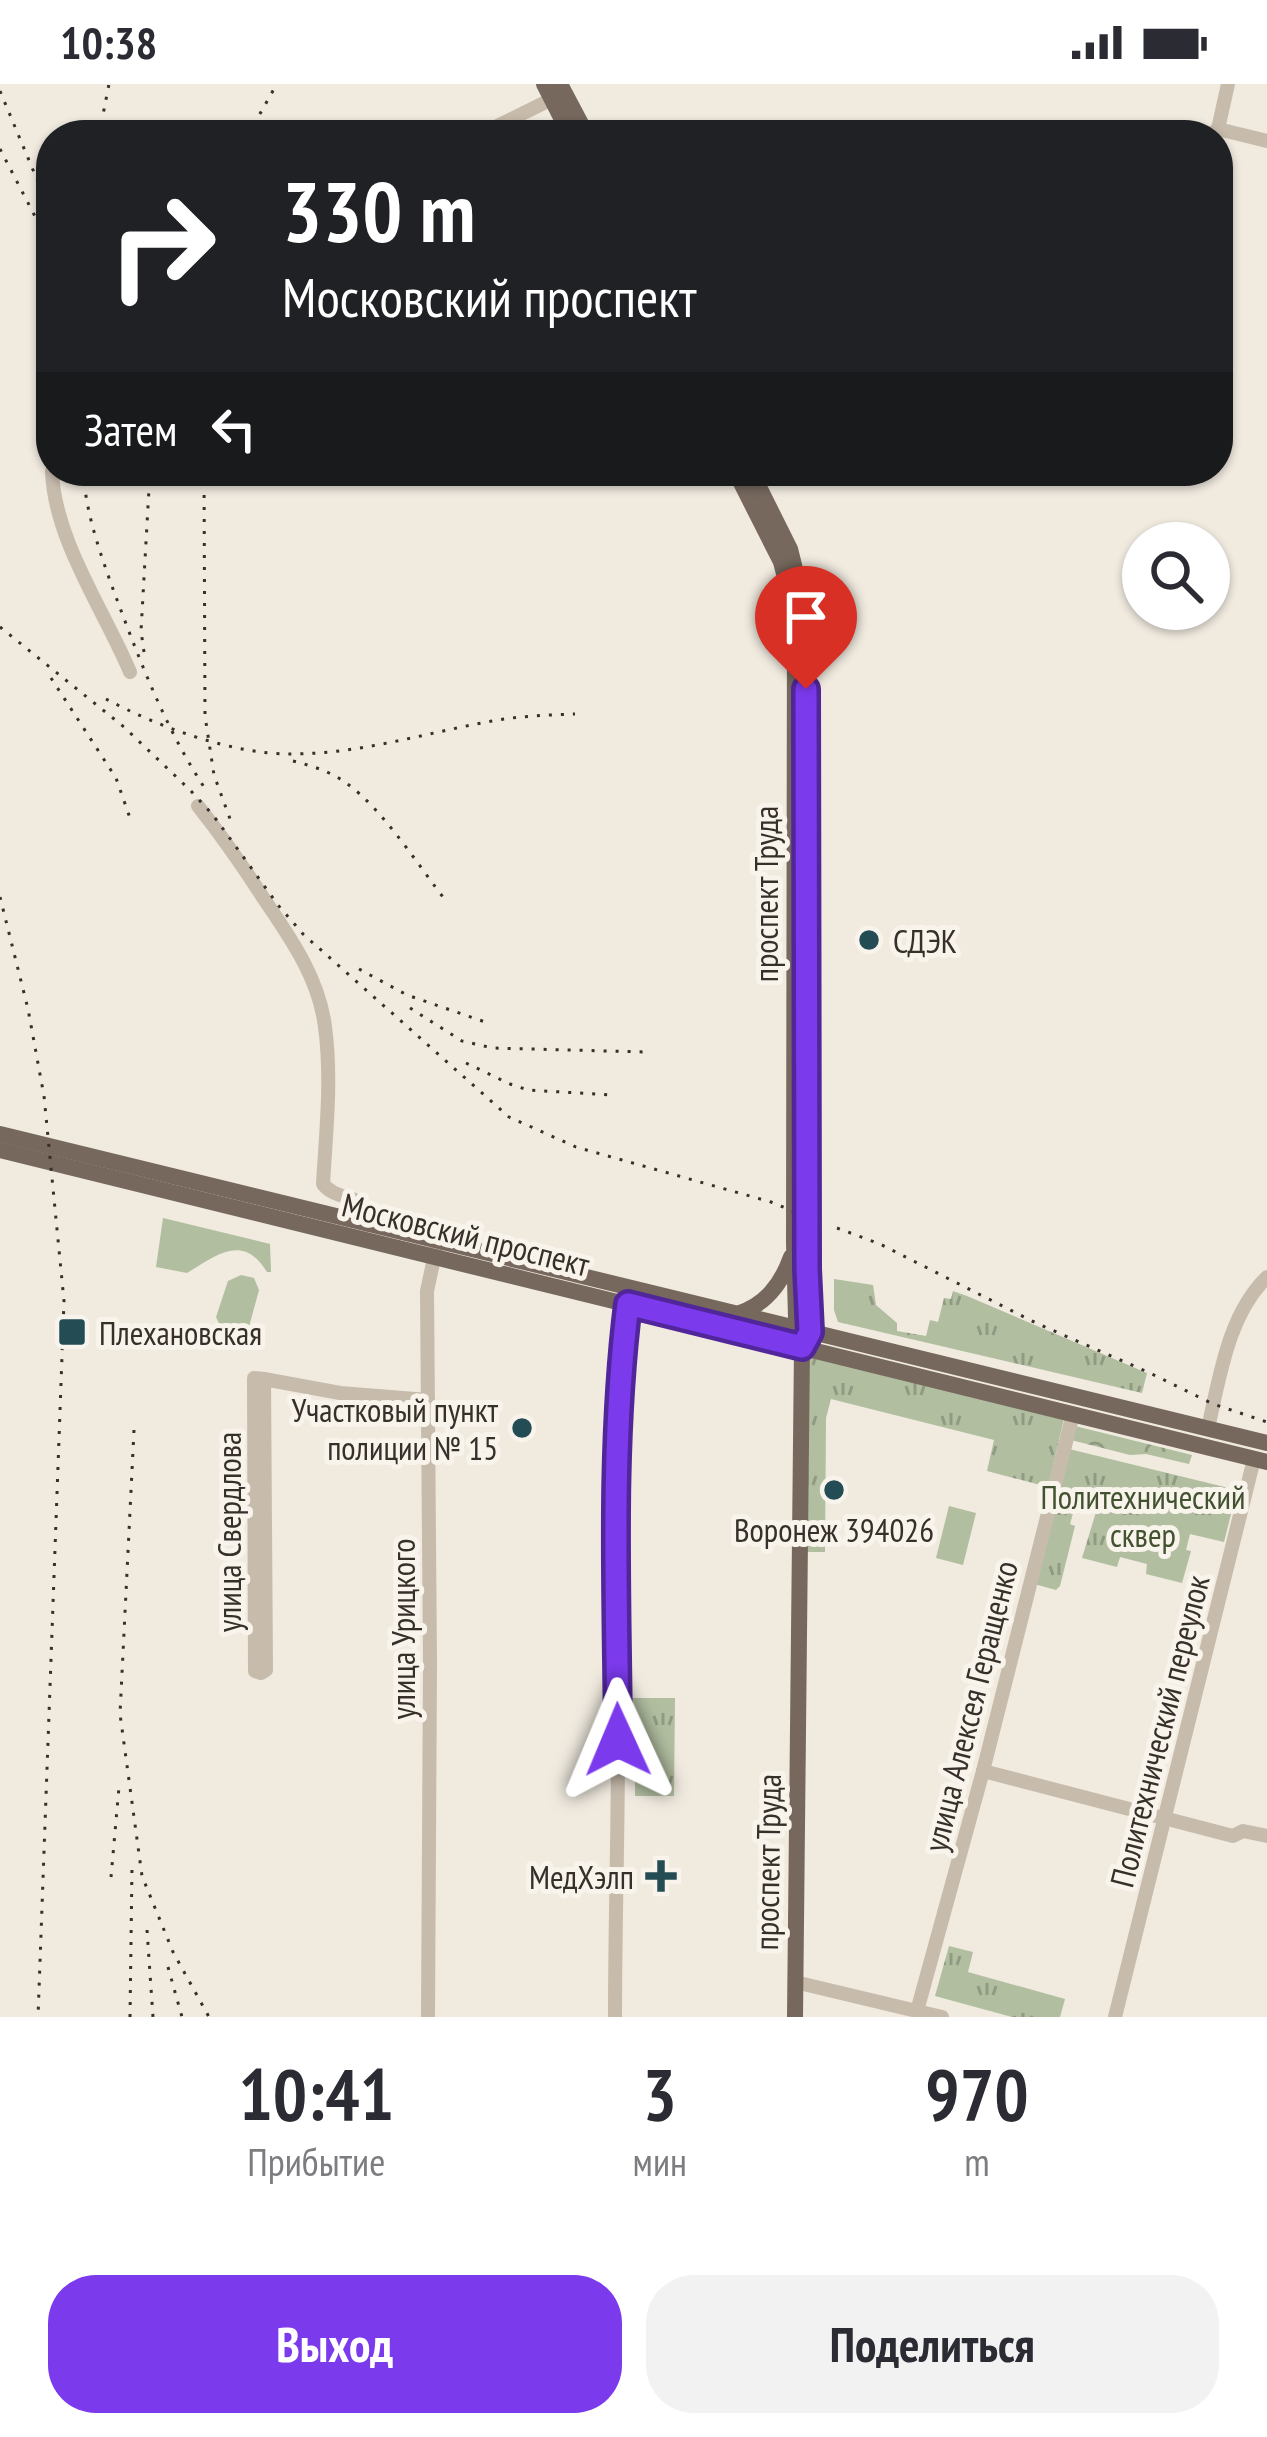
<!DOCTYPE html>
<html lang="ru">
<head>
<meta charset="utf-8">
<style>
  body { margin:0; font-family:"PT Sans Narrow",sans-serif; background:#f2f2f3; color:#2b2b33; height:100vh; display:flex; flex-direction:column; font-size:45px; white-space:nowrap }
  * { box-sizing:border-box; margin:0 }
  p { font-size:39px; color:#7c7c81 }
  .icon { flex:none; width:66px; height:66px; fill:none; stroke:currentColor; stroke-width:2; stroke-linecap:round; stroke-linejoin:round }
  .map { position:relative; height:1933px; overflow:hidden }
  .side { display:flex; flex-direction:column; background:#fff; flex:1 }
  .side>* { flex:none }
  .top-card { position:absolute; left:36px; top:36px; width:1197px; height:366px; border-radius:48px; box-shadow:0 3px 9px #0004; background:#202124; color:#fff; overflow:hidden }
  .controls { position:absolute; left:1122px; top:438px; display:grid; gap:24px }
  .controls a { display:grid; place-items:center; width:108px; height:108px; border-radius:50%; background:#fff; box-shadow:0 3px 9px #0004; font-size:60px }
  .pin { position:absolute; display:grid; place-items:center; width:102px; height:102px; color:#fff; margin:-123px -51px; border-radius:50% 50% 50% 0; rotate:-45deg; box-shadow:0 0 12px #0007 }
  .pin .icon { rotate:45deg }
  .me { position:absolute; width:132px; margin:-66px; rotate:359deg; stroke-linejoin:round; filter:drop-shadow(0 0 9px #0008) }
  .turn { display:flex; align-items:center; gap:42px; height:252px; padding:0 48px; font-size:54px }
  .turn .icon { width:156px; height:156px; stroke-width:2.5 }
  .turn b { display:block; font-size:84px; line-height:102px }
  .then { display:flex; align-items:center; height:114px; padding:0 48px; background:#0003; gap:24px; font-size:45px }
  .eta { display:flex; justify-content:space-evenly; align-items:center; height:204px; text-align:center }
  .eta b { font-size:72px; font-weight:700; line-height:84px }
  .primary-button { display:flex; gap:24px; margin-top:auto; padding:24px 48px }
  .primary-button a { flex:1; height:138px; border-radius:48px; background:#7c3aed; color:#fff; font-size:48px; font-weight:700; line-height:138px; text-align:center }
  .primary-button a+a { background:#f2f2f3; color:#2b2b33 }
  .status { display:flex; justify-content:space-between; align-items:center; height:84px; padding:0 60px; background:#fff; direction:ltr }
  .status svg { height:33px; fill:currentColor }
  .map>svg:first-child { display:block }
  .grass { fill:#b1bea0 }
  .forest { fill:url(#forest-crowns) }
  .park { fill:url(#park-tufts) }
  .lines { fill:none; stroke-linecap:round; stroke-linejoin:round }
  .minor { stroke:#c7bbac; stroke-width:14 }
  .major { stroke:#76685d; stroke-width:16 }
  .rail { stroke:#362f2a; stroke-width:3; stroke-dasharray:3 9; stroke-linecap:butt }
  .route-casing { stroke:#51269a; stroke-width:30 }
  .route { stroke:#7c3aed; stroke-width:21 }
  .poi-dot { fill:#244c54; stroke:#f8f3eb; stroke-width:4.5 }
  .labels { text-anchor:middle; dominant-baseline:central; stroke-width:10; stroke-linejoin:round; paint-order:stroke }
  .street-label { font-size:33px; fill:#362f2a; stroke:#f8f3eb }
  .poi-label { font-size:33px; fill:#362f2a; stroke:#f8f3eb; text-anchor:start }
  .park-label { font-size:33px; fill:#425230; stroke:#f8f3eb }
</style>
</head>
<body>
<div class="status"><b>10:38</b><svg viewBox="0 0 49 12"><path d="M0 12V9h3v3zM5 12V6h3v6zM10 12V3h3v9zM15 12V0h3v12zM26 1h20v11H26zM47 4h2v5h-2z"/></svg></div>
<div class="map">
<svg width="1267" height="1933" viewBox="0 0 1267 1933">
  <defs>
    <pattern id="forest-crowns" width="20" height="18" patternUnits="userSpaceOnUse" patternTransform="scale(3)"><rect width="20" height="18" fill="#b1bea0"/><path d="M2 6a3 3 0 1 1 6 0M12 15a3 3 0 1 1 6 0" fill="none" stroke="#919b83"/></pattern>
    <pattern id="park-tufts" width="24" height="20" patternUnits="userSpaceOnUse" patternTransform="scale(3)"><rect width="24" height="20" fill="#b1bea0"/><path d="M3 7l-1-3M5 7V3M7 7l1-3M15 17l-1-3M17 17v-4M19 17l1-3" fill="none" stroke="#919b83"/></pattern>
  </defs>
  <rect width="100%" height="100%" fill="#f0eadf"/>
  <g class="grass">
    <path d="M163,1134L270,1160L271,1188H267C243,1148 215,1172 187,1189L156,1183Z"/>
    <path d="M241,1191L254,1194L259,1206L244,1261L238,1265L223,1248L216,1233L228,1197Z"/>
    <path d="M949,1422L976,1429L963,1481L936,1474Z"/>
  </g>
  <path class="forest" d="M1075,1342L1192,1371L1189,1380L1146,1370L1130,1371L1071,1356Z"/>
  <g class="park">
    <path d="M834,1195L873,1201L876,1221L897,1239V1247L926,1252L930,1236L938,1238L944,1214L951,1215L953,1207L967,1212L1147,1289L1142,1309L838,1238L834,1226Z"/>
    <path d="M809,1273L1064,1335L1048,1403L987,1387L994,1356L831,1315L826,1334L825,1468H804Z"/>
    <path d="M1069,1365L1237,1406L1224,1458L1190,1450L1186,1466L1191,1467L1182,1499L1146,1490L1147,1480L1120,1473L1117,1483L1082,1474L1096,1428L1075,1422L1070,1440L1075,1442L1060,1502L1056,1506L1034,1500Z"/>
    <path d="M628,1614H675L674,1712H635V1660L628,1659Z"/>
    <path d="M949,1862L973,1868L968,1888L1065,1915L1060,1933H1012L935,1912Z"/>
  </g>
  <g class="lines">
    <g class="minor">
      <path d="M1218,45L1228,0"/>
      <path d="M479,51L552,15"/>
      <path d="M1210,51L1218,45L1267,57"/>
      <path d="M52,387C54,455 104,526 130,588"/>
      <path d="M198,722C221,751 242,781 262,812C289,852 319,893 325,943C332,995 326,1048 323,1100C340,1121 367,1104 367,1141"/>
      <path d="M264,1295L266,1586L261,1589L255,1587L254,1294L264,1295L340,1309L428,1316"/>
      <path d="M1208,1344C1220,1292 1228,1231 1267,1193"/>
      <path d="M983,1687L1233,1752L1243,1747L1267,1752"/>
      <path d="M795,1898L942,1933"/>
      <path d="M917,1927L983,1687L1073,1330"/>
      <path d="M428,1933L430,1580L427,1207L436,1165"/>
      <path d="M615,1933C615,1826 619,1720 618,1613C617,1482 611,1351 628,1220"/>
      <path d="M1115,1933L1254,1375"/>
    </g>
    <g class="major">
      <path d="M544,0L570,51"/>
      <path d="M560,0L587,51"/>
      <path d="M735,387L781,478L795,532L794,1159L796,1234L802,1263L795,1933"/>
      <path d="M751,387L790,465L804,521"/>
      <path d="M806,757L807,1180L810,1248"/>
      <path d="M0,1050L1267,1359"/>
      <path d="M0,1066L1267,1378"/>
      <path d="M737,1230C765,1221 781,1201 791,1173"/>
    </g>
    <g class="rail">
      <path d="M0,7L51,129"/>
      <path d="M99,51L109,0"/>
      <path d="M248,51L274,5"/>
      <path d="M0,65L51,163"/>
      <path d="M83,387C86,429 99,466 113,505C139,575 166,647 208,709"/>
      <path d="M204,387L205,632L214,691L233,743"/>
      <path d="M0,543L124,643L190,706L213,731L278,821L303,850L509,1033L576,1063L771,1118L807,1133"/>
      <path d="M144,568L141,547L150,387"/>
      <path d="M51,594L116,694L130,734"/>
      <path d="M106,615C159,643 231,670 291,670C360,670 425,649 492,637C519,632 547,631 575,630"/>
      <path d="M293,677C312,682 330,687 346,699C382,724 418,781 446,817"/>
      <path d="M0,813L28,925L44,1012L64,1217L38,1933"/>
      <path d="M359,885L407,911L488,939"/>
      <path d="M410,924L462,957L493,964L646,968"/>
      <path d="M466,979L510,1000L528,1006L612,1011"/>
      <path d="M837,1144L880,1160L1036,1239L1150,1289L1213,1320L1267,1338"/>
      <path d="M134,1346L120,1630L142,1792L173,1868L209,1933"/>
      <path d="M111,1793L119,1703"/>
      <path d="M147,1846L153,1933"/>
      <path d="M168,1883L182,1933"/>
      <path d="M130,1933L132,1782"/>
    </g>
  </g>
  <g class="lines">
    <defs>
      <path id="route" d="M618,1656C617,1511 610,1365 628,1220L802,1263L810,1248L807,1185L806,605"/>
    </defs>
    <use href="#route" class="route-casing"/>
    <use href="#route" class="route"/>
  </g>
  <g class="poi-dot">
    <circle cx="869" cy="856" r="12"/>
    <rect x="57" y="1233" width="30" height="30" rx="6"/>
    <circle cx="522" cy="1344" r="12"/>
    <circle cx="834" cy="1406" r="12"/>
    <path d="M655 1774h12v12h12v12h-12v12h-12v-12h-12v-12h12z"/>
  </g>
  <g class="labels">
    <g class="street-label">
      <text transform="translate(765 810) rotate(-90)">проспект Труда</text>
      <text transform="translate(466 1150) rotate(14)">Московский проспект</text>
      <text transform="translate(228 1448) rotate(-90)">улица Свердлова</text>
      <text transform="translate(402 1545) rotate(-90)">улица Урицкого</text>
      <text transform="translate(970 1622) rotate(-76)">улица Алексея Геращенко</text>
      <text transform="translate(1159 1647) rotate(-76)">Политехнический переулок</text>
      <text transform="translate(767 1778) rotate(-89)">проспект Труда</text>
    </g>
    <g class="poi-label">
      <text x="893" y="856">СДЭК</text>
      <text x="99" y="1248">Плехановская</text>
      <text x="498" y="1325" text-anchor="end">Участковый пункт<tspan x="498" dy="38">полиции № 15</tspan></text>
      <text x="834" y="1445" text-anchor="middle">Воронеж 394026</text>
      <text x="634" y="1792" text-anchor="end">МедХэлп</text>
    </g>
    <g class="park-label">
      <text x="1143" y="1412">Политехнический<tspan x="1143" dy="38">сквер</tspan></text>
    </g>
  </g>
</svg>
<div class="controls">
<a><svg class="icon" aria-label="search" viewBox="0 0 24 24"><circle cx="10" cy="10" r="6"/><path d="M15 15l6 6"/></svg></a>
</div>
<div class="pin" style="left:806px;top:605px;background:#d93025"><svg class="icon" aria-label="arrive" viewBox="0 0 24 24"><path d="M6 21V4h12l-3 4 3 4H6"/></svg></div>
<svg class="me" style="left:618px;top:1656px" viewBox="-20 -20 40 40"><path d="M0-17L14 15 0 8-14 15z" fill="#7c3aed" stroke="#fff" stroke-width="4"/></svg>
<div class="top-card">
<div class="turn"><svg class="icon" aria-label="right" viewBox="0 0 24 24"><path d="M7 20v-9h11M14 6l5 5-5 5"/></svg><div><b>330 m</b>Московский проспект</div></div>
<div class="then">Затем<svg class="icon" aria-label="left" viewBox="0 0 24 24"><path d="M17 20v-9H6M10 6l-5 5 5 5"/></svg></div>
</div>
</div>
<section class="side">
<div class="eta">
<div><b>10:41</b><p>Прибытие</p></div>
<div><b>3</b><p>мин</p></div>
<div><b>970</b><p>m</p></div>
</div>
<div class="primary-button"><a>Выход</a><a>Поделиться</a></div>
</section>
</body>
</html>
